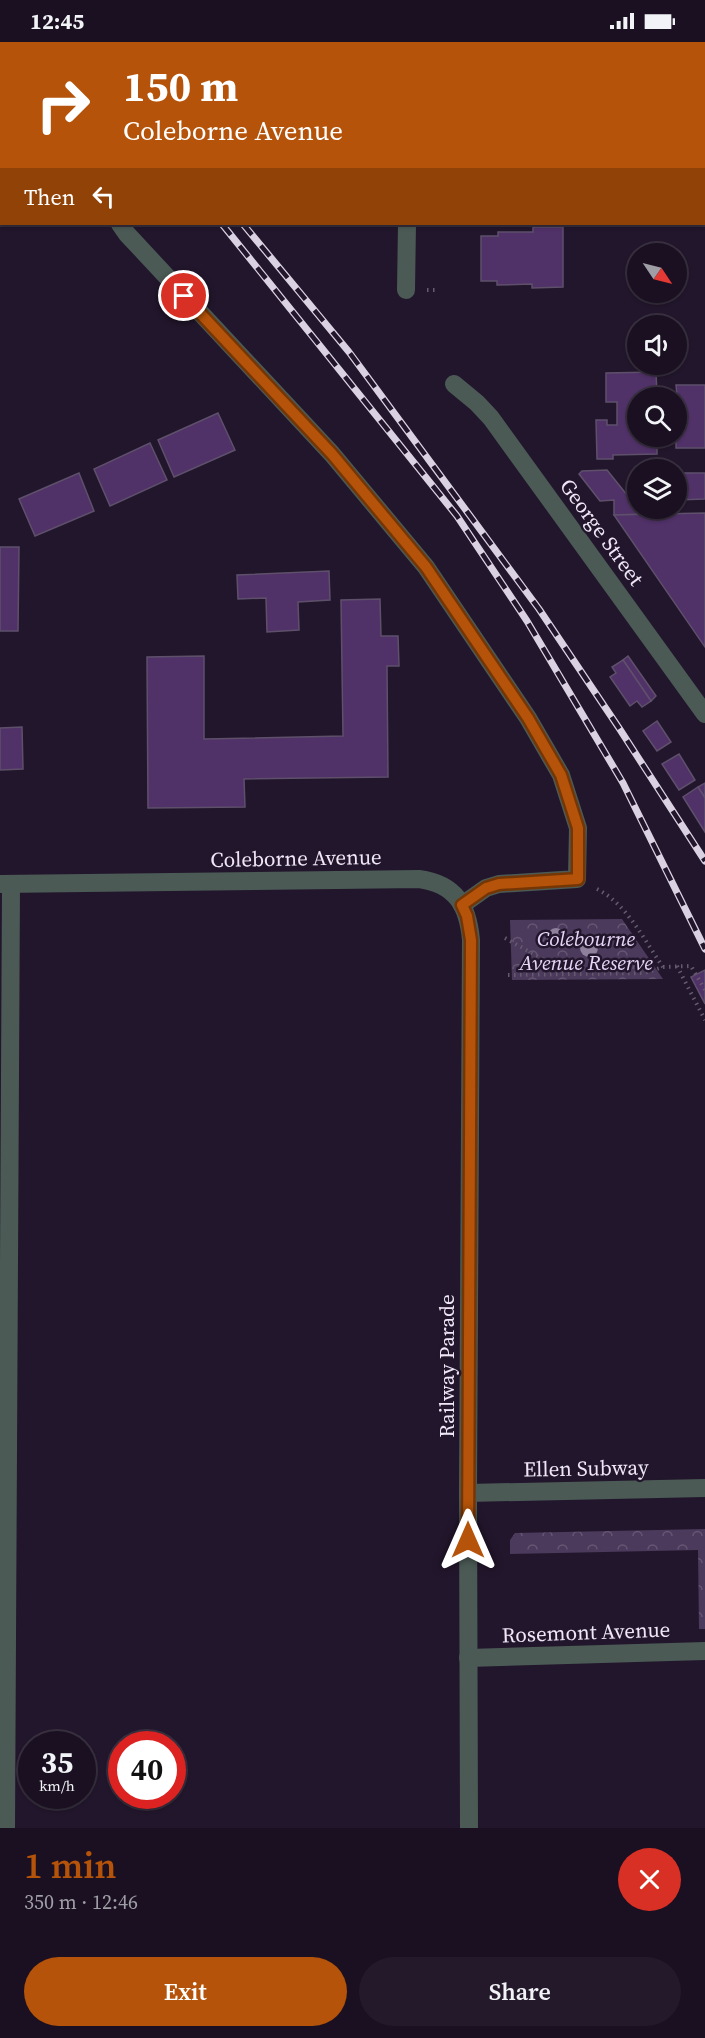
<!DOCTYPE html>
<html lang="en">
<head>
<meta charset="utf-8">
<style>
  body { margin:0; font-family:"Source Serif 4",serif; background:#23192a; color:#f1f3f6; height:100vh; display:flex; flex-direction:column; font-size:22px; white-space:nowrap }
  * { box-sizing:border-box; margin:0 }
  p { font-size:20px; color:#9f9da5 }
  .icon { flex:none; width:33px; height:33px; fill:none; stroke:currentColor; stroke-width:2; stroke-linecap:round; stroke-linejoin:round }
  .map { position:relative; height:1786px; overflow:hidden }
  .side { display:flex; flex-direction:column; background:#1a1021; flex:1 }
  .side>* { flex:none }
  .banner { position:absolute; left:0px; top:0px; width:705px; height:183px; box-shadow:0 2px 4px #0004,0 0 0 2px #38303f; background:#b45309; color:#fff; overflow:hidden }
  .needle { width:39px; rotate:125deg }
  .tools { position:absolute; left:627px; top:201px; display:grid; gap:12px }
  .tools a { display:grid; place-items:center; width:60px; height:60px; border-radius:50%; background:#1a1021; box-shadow:0 2px 4px #0004,0 0 0 2px #38303f; font-size:30px }
  .speed { position:absolute; left:18px; top:1689px; display:flex; gap:12px; font-size:30px; font-weight:700; text-align:center }
  .speed>* { display:grid; place-content:center; width:78px; height:78px; border-radius:50%; background:#1a1021; box-shadow:0 2px 4px #0004,0 0 0 2px #38303f; line-height:1 }
  .speed small { font-size:15px; font-weight:400 }
  .speed .limit { border:9px solid #d22; background:#fff; color:#111 }
  .pin { position:absolute; display:grid; place-items:center; width:51px; height:51px; color:#fff; margin:-26px; border:3px solid #fff; border-radius:50%; box-shadow:0 2px 6px #0007 }
  .me { position:absolute; width:66px; margin:-33px; rotate:0deg; stroke-linejoin:round; filter:drop-shadow(0 0 4px #0008) }
  .turn { display:flex; align-items:center; gap:21px; height:126px; padding:0 24px; font-size:27px }
  .turn .icon { width:78px; height:78px; stroke-width:2.5 }
  .turn b { display:block; font-size:42px; line-height:51px }
  .then { display:flex; align-items:center; height:57px; padding:0 24px; background:#0003; gap:12px; font-size:22px }
  .round { display:grid; place-items:center; flex:none; width:63px; height:63px; border-radius:32px; background:#23192a }
  .summary { display:flex; align-items:center; justify-content:space-between; height:102px; padding:0 24px }
  h1 { font-size:36px; font-weight:600; line-height:45px; color:#b45309 }
  .primary-button { display:flex; gap:12px; margin-top:auto; padding:12px 24px }
  .primary-button a { flex:1; height:69px; border-radius:36px; background:#b45309; color:#fff; font-size:24px; font-weight:600; line-height:69px; text-align:center }
  .primary-button a+a { background:#23192a; color:#f1f3f6 }
  .status { display:flex; justify-content:space-between; align-items:center; height:42px; padding:0 30px; background:#1a1021; direction:ltr }
  .status svg { height:16px; fill:currentColor }
  .map>svg:first-child { display:block }
  .park { fill:url(#park-crowns) }
  .building { fill:#503168; stroke:#5e506b; stroke-width:1.5 }
  .lines { fill:none; stroke-linecap:round; stroke-linejoin:round }
  .path { stroke:#655a6e; stroke-width:4; stroke-dasharray:1.5 4.5; stroke-linecap:butt }
  .minor { stroke:#4b5a55; stroke-width:18 }
  .rail-casing { stroke:#dad1e2; stroke-width:7 }
  .rail { stroke:#22162c; stroke-width:4.5; stroke-dasharray:14; stroke-linecap:butt }
  .tree { fill:#8f809d }
  .route-casing { stroke:#753606; stroke-width:15 }
  .route { stroke:#b45309; stroke-width:10 }
  .labels { text-anchor:middle; dominant-baseline:central; stroke-width:5; stroke-linejoin:round; paint-order:stroke }
  .street-label { font-size:21px; fill:#efe7f7; stroke:#22162c }
  .park-label { font-size:21px; font-style:italic; fill:#e8d6f9; stroke:#22162c }
</style>
</head>
<body>
<div class="status"><b>12:45</b><svg viewBox="0 0 49 12"><path d="M0 12V9h3v3zM5 12V6h3v6zM10 12V3h3v9zM15 12V0h3v12zM26 1h20v11H26zM47 4h2v5h-2z"/></svg></div>
<div class="map">
<svg width="705" height="1786" viewBox="0 0 705 1786">
  <defs>
    <pattern id="park-crowns" width="20" height="18" patternUnits="userSpaceOnUse" patternTransform="scale(1.5)"><rect width="20" height="18" fill="#4b3a5b"/><path d="M2 6a3 3 0 1 1 6 0M12 15a3 3 0 1 1 6 0" fill="none" stroke="#655673"/></pattern>
  </defs>
  <rect width="100%" height="100%" fill="#22162c"/>
  <g class="park">
    <path d="M622,877L663,937L512,938L510,878Z"/>
    <path d="M705,1487V1587H699L698,1508L510,1512V1498L515,1491Z"/>
  </g>
  <g class="building">
    <path d="M621,0H705V41L704,2Z"/>
    <path d="M704,42H705L704,149Z"/>
    <path d="M0,83L2,84V109L0,108Z"/>
    <path d="M533,185H563V245L532,246V242L497,243V239H481V194H498V190H533Z"/>
    <path d="M656,330L657,353H677L676,343H705V406H676V395L672,394H676V356H638V394H657V412L613,413V417H597L596,378H607V383H617V360H606V331Z"/>
    <path d="M218,371L235,408L174,435L158,398Z"/>
    <path d="M150,401L167,438L110,464L94,427Z"/>
    <path d="M607,428L631,458H638V466H644L645,472L614,473V458L600,459L579,432L582,429Z"/>
    <path d="M79,431L94,469L35,494L19,457Z"/>
    <path d="M676,431H705V457L676,458Z"/>
    <path d="M705,471V605L614,473Z"/>
    <path d="M0,505H19L18,589H0Z"/>
    <path d="M329,529L330,558L298,560L299,588L267,590L266,556L238,557L237,533Z"/>
    <path d="M380,557L381,594H398L399,624H387L388,735L244,737L245,765L148,766L147,615L204,614V697L343,694L341,558Z"/>
    <path d="M628,614L656,654L651,659L623,618Z"/>
    <path d="M623,618L651,659L642,665L637,659L630,664L610,635L616,631L612,625Z"/>
    <path d="M657,679L671,700L657,709L643,689Z"/>
    <path d="M22,685L23,727L0,728V686Z"/>
    <path d="M679,712L695,738L679,748L662,722Z"/>
    <path d="M705,741V756L698,745Z"/>
    <path d="M698,745L705,756V790L683,755Z"/>
    <path d="M705,928V962L691,935Z"/>
  </g>
  <g class="lines">
    <g class="path">
      <path d="M427,248H439"/>
      <path d="M597,847C627,862 644,898 663,925"/>
      <path d="M505,896L567,931"/>
      <path d="M677,924L705,978"/>
      <path d="M508,933L645,931L663,925L691,924L705,948"/>
    </g>
    <g class="minor">
      <path d="M407,2V0"/>
      <path d="M0,50L2,52"/>
      <path d="M120,182L127,192L332,412L426,525L528,676L561,733L578,786L577,837L499,842L486,846L462,863"/>
      <path d="M406,248L407,182"/>
      <path d="M454,342L477,361L491,376L705,672"/>
      <path d="M0,842L419,837C456,842 468,864 471,898L468,1451L469,1786"/>
      <path d="M468,1451L705,1446"/>
      <path d="M468,1616L705,1609"/>
      <path d="M6,1786L11,843"/>
    </g>
    <defs>
      <g id="rail">
        <path d="M80,0L81,2"/>
        <path d="M101,0L102,2"/>
        <path d="M222,182L457,474L527,579L623,741L705,907"/>
        <path d="M243,182L349,310L539,567L619,686L705,819"/>
      </g>
    </defs>
    <use href="#rail" class="rail-casing"/>
    <use href="#rail" class="rail"/>
  </g>
  <g class="tree">
    <circle cx="556" cy="895" r="9"/>
    <circle cx="589" cy="906" r="9"/>
  </g>
  <g class="lines">
    <defs>
      <path id="route" d="M184,254L332,412L426,525L528,676L561,733L578,786V837L499,842L486,846L462,863L467,874L471,898L468,1498"/>
    </defs>
    <use href="#route" class="route-casing"/>
    <use href="#route" class="route"/>
  </g>
  <g class="labels">
    <g class="street-label">
      <text transform="translate(602 490) rotate(54)">George Street</text>
      <text transform="translate(296 816) rotate(-1)">Coleborne Avenue</text>
      <text transform="translate(446 1324) rotate(-90)">Railway Parade</text>
      <text transform="translate(586 1426) rotate(-1)">Ellen Subway</text>
      <text transform="translate(586 1590) rotate(-2)">Rosemont Avenue</text>
    </g>
    <g class="park-label">
      <text x="586" y="896">Colebourne<tspan x="586" dy="24">Avenue Reserve</tspan></text>
    </g>
  </g>
</svg>
<div class="tools">
<a><svg class="needle" viewBox="-14 -14 28 28"><path d="M0-13l5 13h-10z" fill="#e53935"/><path d="M0 13l5-13h-10z" fill="#9f9da5"/></svg></a>
<a><svg class="icon" aria-label="sound" viewBox="0 0 24 24"><path d="M4 9h4l5-4v14l-5-4H4zM17 9q2 3 0 6"/></svg></a>
<a><svg class="icon" aria-label="search" viewBox="0 0 24 24"><circle cx="10" cy="10" r="6"/><path d="M15 15l6 6"/></svg></a>
<a><svg class="icon" aria-label="layers" viewBox="0 0 24 24"><path d="M12 4l9 5-9 5-9-5zM3 14l9 5 9-5"/></svg></a>
</div>
<div class="speed"><div>35<small>km/h</small></div><div class="limit">40</div></div>
<div class="pin" style="left:184px;top:254px;background:#d93025"><svg class="icon" aria-label="arrive" viewBox="0 0 24 24"><path d="M6 21V4h12l-3 4 3 4H6"/></svg></div>
<svg class="me" style="left:468px;top:1498px" viewBox="-20 -20 40 40"><path d="M0-17L14 15 0 8-14 15z" fill="#b45309" stroke="#fff" stroke-width="4"/></svg>
<div class="banner">
<div class="turn"><svg class="icon" aria-label="right" viewBox="0 0 24 24"><path d="M7 20v-9h11M14 6l5 5-5 5"/></svg><div><b>150 m</b>Coleborne Avenue</div></div>
<div class="then">Then<svg class="icon" aria-label="left" viewBox="0 0 24 24"><path d="M17 20v-9H6M10 6l-5 5 5 5"/></svg></div>
</div>
</div>
<section class="side">
<div class="summary"><div><h1>1 min</h1><p>350 m · 12:46</p></div><a class="round" style="background:#d93025;color:#fff"><svg class="icon" aria-label="close" viewBox="0 0 24 24"><path d="M6 6l12 12M18 6L6 18"/></svg></a></div>
<div class="primary-button"><a>Exit</a><a>Share</a></div>
</section>
</body>
</html>
